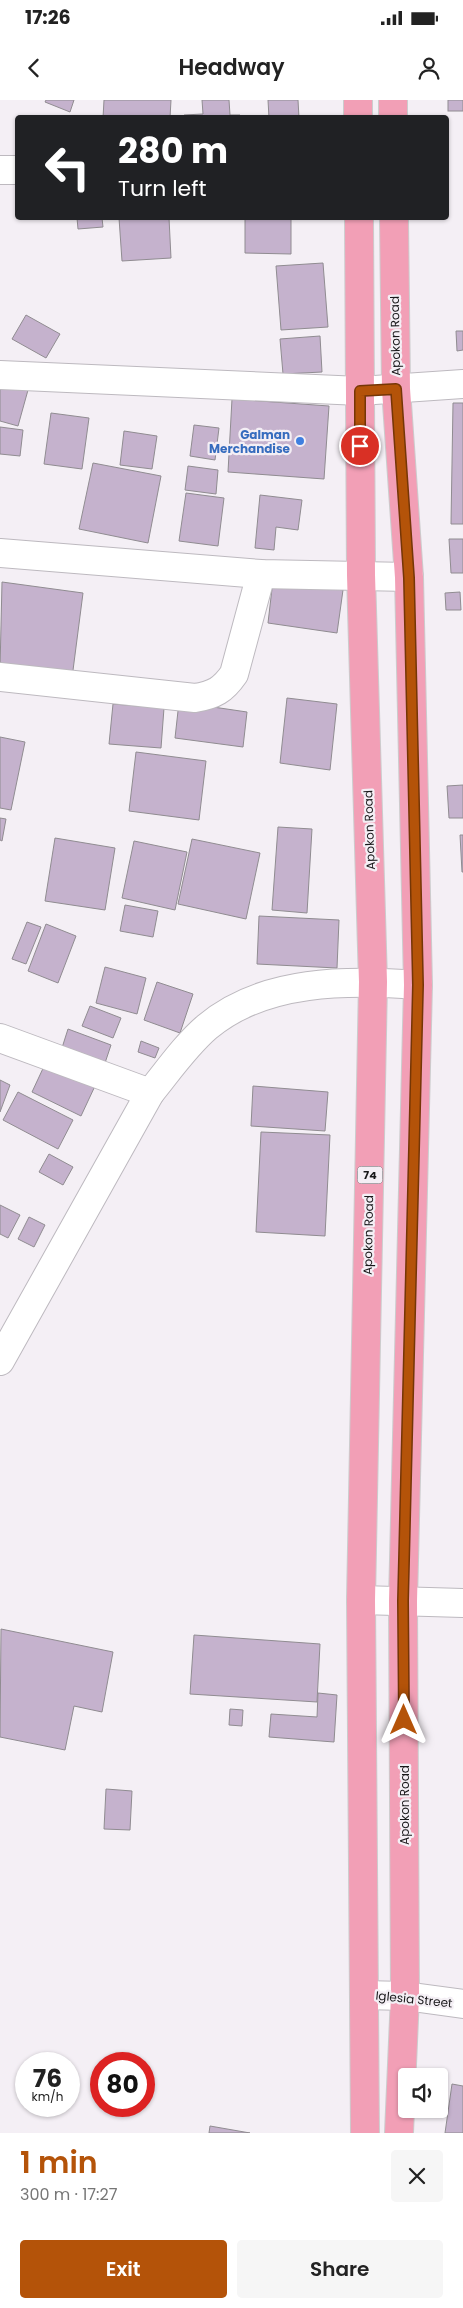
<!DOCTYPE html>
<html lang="en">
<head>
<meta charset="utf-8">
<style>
  body { margin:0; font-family:Poppins,sans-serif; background:#f6f6f6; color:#222; height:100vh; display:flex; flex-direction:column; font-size:19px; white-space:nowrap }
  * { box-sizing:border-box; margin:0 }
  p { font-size:16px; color:#767676 }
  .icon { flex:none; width:28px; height:28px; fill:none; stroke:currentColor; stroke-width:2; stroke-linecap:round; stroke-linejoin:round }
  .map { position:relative; height:2033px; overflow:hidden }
  .sheet { display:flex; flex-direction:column; background:#fff; flex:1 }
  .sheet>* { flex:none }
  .banner { position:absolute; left:15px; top:15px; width:434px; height:105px; border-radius:5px; box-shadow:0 1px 4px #0004; background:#202124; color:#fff; overflow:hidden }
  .fabs { position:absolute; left:398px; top:1968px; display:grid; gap:10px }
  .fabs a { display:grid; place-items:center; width:50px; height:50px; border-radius:5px; background:#fff; box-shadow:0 1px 4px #0004; font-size:25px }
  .speed { position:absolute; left:15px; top:1952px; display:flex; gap:10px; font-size:25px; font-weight:700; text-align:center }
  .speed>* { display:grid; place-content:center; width:65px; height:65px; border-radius:50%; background:#fff; box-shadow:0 1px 4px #0004; line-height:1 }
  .speed small { font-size:12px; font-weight:400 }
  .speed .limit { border:8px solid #d22; background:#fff; color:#111 }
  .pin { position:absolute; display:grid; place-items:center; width:42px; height:42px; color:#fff; margin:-21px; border:2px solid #fff; border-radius:50%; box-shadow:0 1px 5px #0007 }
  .me { position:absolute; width:55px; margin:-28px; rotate:0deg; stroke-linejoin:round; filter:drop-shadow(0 0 4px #0008) }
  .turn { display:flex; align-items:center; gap:18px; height:105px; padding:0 20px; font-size:22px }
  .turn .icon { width:65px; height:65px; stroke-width:2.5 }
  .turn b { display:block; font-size:35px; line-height:42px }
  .round { display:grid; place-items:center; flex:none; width:52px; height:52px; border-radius:5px; background:#f6f6f6 }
  .summary { display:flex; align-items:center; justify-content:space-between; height:85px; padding:0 20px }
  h1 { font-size:30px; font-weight:600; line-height:38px; color:#b45309 }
  .cta { display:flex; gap:10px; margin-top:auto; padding:10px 20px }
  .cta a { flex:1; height:58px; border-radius:5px; background:#b45309; color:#fff; font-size:20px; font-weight:600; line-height:58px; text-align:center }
  .cta a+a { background:#f6f6f6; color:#222 }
  .status { display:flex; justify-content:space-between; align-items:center; height:35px; padding:0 25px; background:#fff; direction:ltr }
  .status svg { height:14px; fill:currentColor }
  header { display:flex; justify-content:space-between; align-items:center; height:65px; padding:0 20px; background:#fff; font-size:22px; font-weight:600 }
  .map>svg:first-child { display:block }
  .building { fill:#c5b2cd; stroke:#908c91 }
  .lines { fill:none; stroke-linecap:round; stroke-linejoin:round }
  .street-casing { stroke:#bdb9bf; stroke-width:30 }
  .highway-casing { stroke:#cccccd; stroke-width:30 }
  .street { stroke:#fff; stroke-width:28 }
  .highway { stroke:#f29fb6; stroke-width:28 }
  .route-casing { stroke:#753606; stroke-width:12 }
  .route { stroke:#b45309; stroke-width:9 }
  .shop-dot { fill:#3f7fe0; stroke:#f4eff5; stroke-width:2 }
  .labels { text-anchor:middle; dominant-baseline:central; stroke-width:4.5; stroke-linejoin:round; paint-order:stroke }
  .shield { fill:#f4eff5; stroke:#5b585c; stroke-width:1 }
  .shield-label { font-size:11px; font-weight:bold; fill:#19181a }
  .street-label { font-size:12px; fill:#19181a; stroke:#f4eff5 }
  .shop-label { font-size:12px; font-weight:bold; fill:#366cbe; stroke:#f4eff5; text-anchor:end }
</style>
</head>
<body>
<div class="status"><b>17:26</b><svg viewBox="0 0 49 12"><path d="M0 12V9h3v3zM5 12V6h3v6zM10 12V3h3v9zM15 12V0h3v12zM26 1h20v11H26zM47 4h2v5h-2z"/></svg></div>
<header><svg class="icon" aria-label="back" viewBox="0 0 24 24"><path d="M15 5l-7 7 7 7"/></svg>Headway<svg class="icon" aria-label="person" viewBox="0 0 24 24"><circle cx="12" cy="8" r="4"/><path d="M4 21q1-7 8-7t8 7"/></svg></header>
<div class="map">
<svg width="463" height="2033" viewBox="0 0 463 2033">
  <rect width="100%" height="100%" fill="#f4eff5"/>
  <g class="building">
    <path d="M46,0H74L70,12L45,2Z"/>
    <path d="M104,0H171L170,18H103Z"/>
    <path d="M202,0H229L230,15H240V18H184V15L203,14Z"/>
    <path d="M268,0H298L299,18H269Z"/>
    <rect x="448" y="0" width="15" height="11"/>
    <path d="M77,118H102L103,127L78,129Z"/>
    <path d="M119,118H169L171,158L122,161Z"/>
    <path d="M245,118H291V154L245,153Z"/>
    <path d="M323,163L328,227L281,230L276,166Z"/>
    <path d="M26,215L60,234L46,258L12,239Z"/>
    <path d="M456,231H463V250L457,251Z"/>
    <path d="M320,236L322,272L283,274L280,239Z"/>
    <path d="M0,282L28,290L18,326L0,321Z"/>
    <path d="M232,299L329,306L324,379L228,372Z"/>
    <path d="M453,303H463V424H451Z"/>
    <path d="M51,313L89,318L82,369L44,364Z"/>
    <path d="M194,325L219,328L215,360L190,356Z"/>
    <path d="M0,327L23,330L20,356L0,354Z"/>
    <path d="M124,331L157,336L152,369L120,365Z"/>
    <path d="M93,363L161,376L148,443L79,429Z"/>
    <path d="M188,366L218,370L216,394L185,390Z"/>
    <path d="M186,393L224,398L218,446L179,441Z"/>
    <path d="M260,395L302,400L298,430L276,427L274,450L255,448Z"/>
    <path d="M449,439H463V473H451Z"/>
    <path d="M273,480L343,490L337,533L268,523Z"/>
    <path d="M2,482L83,493L72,578L0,569Z"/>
    <path d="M460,492L461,510H446L445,493Z"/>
    <path d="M287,598L337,604L330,670L280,663Z"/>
    <path d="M179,602L247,612L243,647L175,638Z"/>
    <path d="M113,604L164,608L161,648L109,644Z"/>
    <path d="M0,637L25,642L11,710L0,708Z"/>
    <path d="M136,652L206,661L199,720L129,711Z"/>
    <path d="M463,685V718H449L447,686Z"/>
    <path d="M0,718L6,719L2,741L0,740Z"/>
    <path d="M278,727L312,729L307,813L272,810Z"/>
    <path d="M460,735H463V772H462Z"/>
    <path d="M55,738L115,748L105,810L45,801Z"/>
    <path d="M192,739L260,753L246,819L178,804Z"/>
    <path d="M134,741L187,752L175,810L122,798Z"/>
    <path d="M125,805L158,811L153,837L120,831Z"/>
    <path d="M259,816L339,820L337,868L257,864Z"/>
    <path d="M27,822L41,827L26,864L12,859Z"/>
    <path d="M46,824L76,836L58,883L28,871Z"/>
    <path d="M105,867L146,878L137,914L96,903Z"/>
    <path d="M157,882L193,894L180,933L144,920Z"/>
    <path d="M90,906L121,918L113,938L82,926Z"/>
    <path d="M68,929L111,945L104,966L61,951Z"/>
    <path d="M141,941L159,948L155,958L138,952Z"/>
    <path d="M46,962L95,986L81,1016L32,992Z"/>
    <path d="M0,980L10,985L0,1012Z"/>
    <path d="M253,986L328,992L325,1031L251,1026Z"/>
    <path d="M18,992L73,1020L58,1049L3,1020Z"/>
    <path d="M261,1032L330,1035L325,1136L256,1132Z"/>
    <path d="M49,1054L73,1067L63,1085L39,1072Z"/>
    <path d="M0,1105L20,1115L8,1138L0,1134Z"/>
    <path d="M29,1117L45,1125L34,1147L18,1139Z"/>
    <path d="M1,1529L113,1552L102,1612L74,1606L65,1650L0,1637Z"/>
    <path d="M194,1535L320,1544L317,1602L190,1594Z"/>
    <path d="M318,1593L337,1595L334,1642L269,1637L271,1614L317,1617Z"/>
    <path d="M230,1609L243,1610L242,1626L229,1625Z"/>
    <path d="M106,1689L132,1691L130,1730L104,1729Z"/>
    <path d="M452,1984L463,1986V2033H445Z"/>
    <path d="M210,2026L250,2033H209Z"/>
  </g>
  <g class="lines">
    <defs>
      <g id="street">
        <path d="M0,70H18"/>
        <path d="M0,275L360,291L463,284"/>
        <path d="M0,453L261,474L409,477"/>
        <path d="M0,577L195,598C214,595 223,590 234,574L261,474"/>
        <path d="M0,938L150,993"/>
        <path d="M0,1261L150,993C168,971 185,946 207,927C264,879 348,880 418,885"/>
        <path d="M361,1500L463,1503"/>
        <path d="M364,1895L405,1896L463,1904"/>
      </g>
      <g id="highway">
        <path d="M358,0V18"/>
        <path d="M393,0V18"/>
        <path d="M359,118L361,475L373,882L361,1500L365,2033"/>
        <path d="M394,118L396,289L409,477L418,885L403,1501L405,1896L399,2033"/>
      </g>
    </defs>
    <use href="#street" class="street-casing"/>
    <use href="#highway" class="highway-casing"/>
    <use href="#street" class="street"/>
    <use href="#highway" class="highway"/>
  </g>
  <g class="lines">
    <defs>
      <path id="route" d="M360,346V291L396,289L409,478L418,885L403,1501L404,1620"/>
    </defs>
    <use href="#route" class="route-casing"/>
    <use href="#route" class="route"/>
  </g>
  <circle class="shop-dot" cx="300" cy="341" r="5"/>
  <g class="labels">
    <rect class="shield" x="357.5" y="1066.5" width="25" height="17" rx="4"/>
    <g class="shield-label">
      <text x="370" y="1075">74</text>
    </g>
    <g class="street-label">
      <text transform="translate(395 236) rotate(-91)">Apokon Road</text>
      <text transform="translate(369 730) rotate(-92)">Apokon Road</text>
      <text transform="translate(368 1135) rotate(-89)">Apokon Road</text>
      <text transform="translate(404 1705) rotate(-90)">Apokon Road</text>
      <text transform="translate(414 1899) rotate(6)">Iglesia Street</text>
    </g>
    <g class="shop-label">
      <text x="290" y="334">Galman<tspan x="290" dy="14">Merchandise</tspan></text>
    </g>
  </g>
</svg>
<div class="fabs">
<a><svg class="icon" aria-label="sound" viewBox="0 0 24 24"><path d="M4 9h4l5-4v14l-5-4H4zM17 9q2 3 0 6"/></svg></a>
</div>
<div class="speed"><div>76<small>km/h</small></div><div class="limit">80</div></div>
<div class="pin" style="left:360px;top:346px;background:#d93025"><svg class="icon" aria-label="arrive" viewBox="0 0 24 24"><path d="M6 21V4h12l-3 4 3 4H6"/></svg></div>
<svg class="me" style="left:404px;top:1620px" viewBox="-20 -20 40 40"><path d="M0-17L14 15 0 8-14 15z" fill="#b45309" stroke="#fff" stroke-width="4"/></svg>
<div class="banner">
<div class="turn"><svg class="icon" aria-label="left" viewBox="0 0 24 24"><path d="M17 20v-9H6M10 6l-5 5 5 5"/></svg><div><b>280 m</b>Turn left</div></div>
</div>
</div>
<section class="sheet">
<div class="summary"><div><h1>1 min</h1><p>300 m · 17:27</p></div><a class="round"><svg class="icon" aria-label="close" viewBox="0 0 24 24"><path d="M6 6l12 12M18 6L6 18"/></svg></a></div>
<div class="cta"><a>Exit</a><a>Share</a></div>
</section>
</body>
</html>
